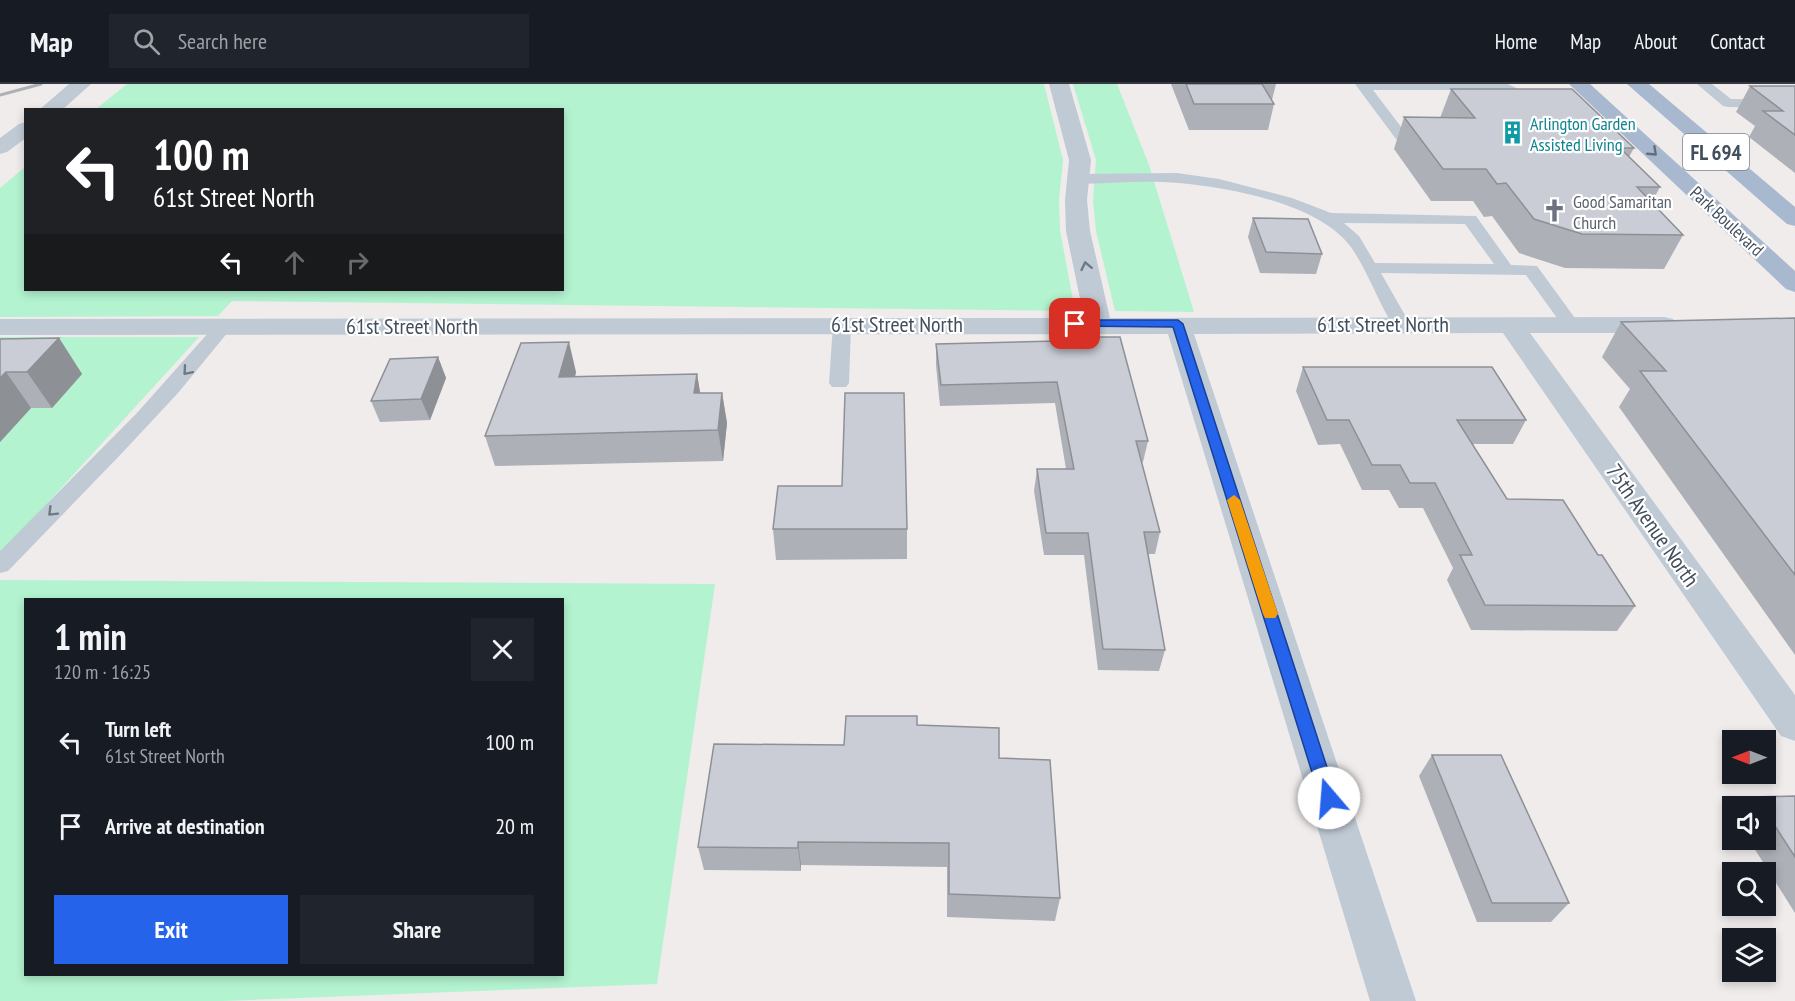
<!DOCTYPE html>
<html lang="en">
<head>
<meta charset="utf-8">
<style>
  body { margin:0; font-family:"PT Sans Narrow",sans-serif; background:#20242c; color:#f1f3f6; height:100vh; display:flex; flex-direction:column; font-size:22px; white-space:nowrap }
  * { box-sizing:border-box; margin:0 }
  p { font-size:20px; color:#9ea1a6 }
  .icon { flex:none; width:33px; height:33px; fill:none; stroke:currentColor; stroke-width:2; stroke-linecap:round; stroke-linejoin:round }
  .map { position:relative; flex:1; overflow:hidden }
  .panel { position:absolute; left:24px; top:514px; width:540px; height:378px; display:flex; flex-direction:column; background:#171b24; border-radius:0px; box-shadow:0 3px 9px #0003 }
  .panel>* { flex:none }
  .hud { position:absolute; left:24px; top:24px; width:540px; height:183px; border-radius:0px; box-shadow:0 3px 9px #0003; background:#202124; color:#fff; overflow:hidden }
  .needle { width:39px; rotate:270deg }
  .buttons { position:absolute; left:1722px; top:646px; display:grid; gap:12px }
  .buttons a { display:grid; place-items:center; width:54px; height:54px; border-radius:0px; background:#171b24; box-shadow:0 3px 9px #0003; font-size:30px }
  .pin { position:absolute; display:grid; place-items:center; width:51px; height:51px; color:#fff; margin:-26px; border-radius:12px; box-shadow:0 3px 9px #0006 }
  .me { position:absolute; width:66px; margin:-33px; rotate:342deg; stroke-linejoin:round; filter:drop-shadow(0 0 4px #0008) }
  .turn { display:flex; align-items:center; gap:21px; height:126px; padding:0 30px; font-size:27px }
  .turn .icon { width:78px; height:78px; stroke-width:2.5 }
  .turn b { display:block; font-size:42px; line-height:51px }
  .lanes { display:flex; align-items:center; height:57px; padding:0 30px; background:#0003; justify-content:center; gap:30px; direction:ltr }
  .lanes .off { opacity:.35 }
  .round { display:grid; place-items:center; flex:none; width:63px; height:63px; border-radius:0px; background:#20242c }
  .headline { display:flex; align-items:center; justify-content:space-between; height:102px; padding:0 30px }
  h1 { font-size:36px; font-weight:700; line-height:45px }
  .primary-button { display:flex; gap:12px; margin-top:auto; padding:12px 30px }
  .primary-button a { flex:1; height:69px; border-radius:0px; background:#2563eb; color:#fff; font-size:24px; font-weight:700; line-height:69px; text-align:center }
  .primary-button a+a { background:#20242c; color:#f1f3f6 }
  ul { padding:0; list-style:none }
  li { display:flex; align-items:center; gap:18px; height:84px; padding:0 30px }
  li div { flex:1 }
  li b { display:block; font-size:22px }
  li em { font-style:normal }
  header { display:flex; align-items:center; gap:36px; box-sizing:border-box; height:84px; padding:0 30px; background:#171b24; border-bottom:2px solid #363941 }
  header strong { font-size:28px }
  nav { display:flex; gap:33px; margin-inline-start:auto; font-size:21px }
  .search { width:420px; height:54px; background:#20242c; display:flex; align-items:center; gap:15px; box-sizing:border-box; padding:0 21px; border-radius:0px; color:#9ea1a6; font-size:22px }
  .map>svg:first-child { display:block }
  .green { fill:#b3f3d0; fill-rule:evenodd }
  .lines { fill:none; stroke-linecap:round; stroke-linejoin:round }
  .service { fill:#c0cad5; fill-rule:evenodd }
  .minor { fill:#c0cad5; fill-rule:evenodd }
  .tertiary { fill:#c0cad5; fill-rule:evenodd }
  .primary { fill:#a8b9cf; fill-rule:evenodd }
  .rail { stroke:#adb0b7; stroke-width:3 }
  .wall { fill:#aeb0b7 }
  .shaded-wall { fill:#8d9095 }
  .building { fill:#cacdd5; stroke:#8d9095; stroke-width:1.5 }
  .oneway { stroke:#616e7e }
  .oneway2 { stroke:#6e7986 }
  .route { fill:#2563eb; stroke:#184099; stroke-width:1.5 }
  .slow { fill:#f59e0b }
  .labels { text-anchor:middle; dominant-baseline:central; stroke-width:4.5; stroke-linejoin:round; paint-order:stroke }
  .far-culture-label { font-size:18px; fill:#0d838f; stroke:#fff; text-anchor:start }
  .far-worship-label { font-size:18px; fill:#5b616d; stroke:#fff; text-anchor:start }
  .far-street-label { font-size:18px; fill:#424e5b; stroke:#fff }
  .shield { fill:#fff; stroke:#7b838c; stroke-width:1.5 }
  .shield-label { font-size:21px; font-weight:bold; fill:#424e5b }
  .street-label { font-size:22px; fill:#424e5b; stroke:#fff }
</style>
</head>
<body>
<header>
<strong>Map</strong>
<div class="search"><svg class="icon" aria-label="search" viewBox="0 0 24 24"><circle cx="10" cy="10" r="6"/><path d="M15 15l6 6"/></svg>Search here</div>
<nav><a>Home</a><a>Map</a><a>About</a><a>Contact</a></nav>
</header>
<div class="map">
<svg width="1795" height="917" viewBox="0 0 1795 917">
  <rect width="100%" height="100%" fill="#efeceb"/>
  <g class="green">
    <path d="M127,0H1044L1063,76L1059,116L1060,146L1075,227L232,217L218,232L0,233V104L25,83L26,206H562V26L96,25Z"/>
    <path d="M1073,0H1117L1149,81L1194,228L1115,227L1096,147L1093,117L1096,76Z"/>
    <path d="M0,253H199L0,471Z"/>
    <path d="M0,496L715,500L657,900L223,917H0ZM26,516H562V891H26Z"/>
  </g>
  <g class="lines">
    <g class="service">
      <path d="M1355,0H1508L1544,18L1537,22L1532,21L1500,6H1373L1408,52L1401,56L1396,55Z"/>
      <path d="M1697,0H1712L1731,15L1795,16V24L1728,23L1723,22Z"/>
      <path d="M1177,89L1219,95L1292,114L1331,129L1476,132L1511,181L1537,182L1580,241L1577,245H1565L1526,191L1381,189L1410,240L1407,244H1395C1378,220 1364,176 1345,156C1309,118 1230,104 1179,99C1146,96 1111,99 1078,100L1070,95L1078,90ZM1344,139L1465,140L1494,180L1375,179L1359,152Z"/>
      <path d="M842,236L848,237L851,241L849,299L846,303H832L829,299L833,241L836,237Z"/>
      <path d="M224,237L230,238L233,242L178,309L122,369L8,487L0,489V467L136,330L218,238Z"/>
    </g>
    <path class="minor" d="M1049,0H1069L1091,76L1087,116L1090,147L1110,234L1664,233L1673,235L1677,241L1673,247L1664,249H1530L1795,611V657L1781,652L1503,249L1194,250L1416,917H1370L1168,250L0,251V235L1084,234L1066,147L1065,116L1069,76Z"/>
    <g class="tertiary">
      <path d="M69,0H91L62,26H39Z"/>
      <path d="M26,38V54L7,68L0,70V54L19,40Z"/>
    </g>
    <g class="primary">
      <path d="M1569,0H1590L1795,187V208L1786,205Z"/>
      <path d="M1627,0H1649L1795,123V142L1787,140Z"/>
    </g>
    <path class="rail" d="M0,11L41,0"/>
  </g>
  <g class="wall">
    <path d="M1171,0H1276L1272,16L1274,20L1268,46H1189Z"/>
    <path d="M1750,2H1795V89L1749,53L1755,42L1736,28Z"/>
    <path d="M1451,5L1634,64L1629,73L1660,103L1652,118L1683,151L1664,185L1565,184L1519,169L1492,132L1484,133L1473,117H1431L1394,65L1404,33L1440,34Z"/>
    <path d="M1253,134L1322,170L1316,190L1260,189L1248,153Z"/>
    <path d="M1795,234V571L1619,323L1630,305L1602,273L1621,238Z"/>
    <path d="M1055,253L1148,357L1143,378H1141L1160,448L1155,470H1148L1165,566L1159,587L1098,586L1084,471H1044L1034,407L1037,385H1066L1055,319L940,322L936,281V260L1055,257Z"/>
    <path d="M59,254L82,290L52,324H31L0,358V255Z"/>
    <path d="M438,273L446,294L430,336L380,338L371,317Z"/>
    <path d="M1303,283L1526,336L1513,360H1472L1507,415L1598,471L1635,522L1617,547L1471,546L1447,496L1453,484L1423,424H1399L1389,406H1362L1340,360L1318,361L1296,307Z"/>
    <path d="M576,288L575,293L697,290L700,309H722L727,339L723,377L495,382L485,352Z"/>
    <path d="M842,402L907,445V475L776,476L773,445Z"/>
    <path d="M917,641L999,674L1060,814L1055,837L947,833V783L801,781V787L704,786L698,763L844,661Z"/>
    <path d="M1432,671L1569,819L1551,838H1477L1419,692Z"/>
    <path d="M1795,712V829L1749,756H1766V723H1745L1755,713Z"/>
  </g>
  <g class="shaded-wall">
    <path d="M59,254L82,290L52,324L27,288Z"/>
    <path d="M569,258L576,288L567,323L559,293Z"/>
    <path d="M438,273L446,294L430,336L421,315Z"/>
    <path d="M6,288L31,324L0,358V294Z"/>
    <path d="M697,290L702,320L694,309Z"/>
    <path d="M722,309L727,339L723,377L718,346Z"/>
    <path d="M798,758L801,781V787L798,764Z"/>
  </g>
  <g class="building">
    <path d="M1186,0H1262L1274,20H1194Z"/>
    <path d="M1750,2H1795V51L1763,27H1783Z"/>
    <path d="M1451,5H1572L1634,64H1620L1660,103H1637L1683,151L1582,150L1534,135L1506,99L1497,100L1486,85H1443L1404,33L1475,34Z"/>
    <path d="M1253,134L1308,135L1322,170L1266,168Z"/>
    <path d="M1795,234V491L1640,287H1666L1621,238Z"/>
    <path d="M1055,253H1120L1148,357H1136L1160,448H1144L1165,566L1103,565L1088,449H1046L1037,385H1074L1057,298L941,301L936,260L1056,257Z"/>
    <path d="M59,254L27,288H6L0,294V255Z"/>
    <path d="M569,258L559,293L697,290L694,309H722L718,346L485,352L521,259Z"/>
    <path d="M438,273L421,315L371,317L390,275Z"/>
    <path d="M1303,283H1492L1526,336H1457L1507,415L1563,416L1598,471H1602L1635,522L1485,521L1460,471H1472L1435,399H1410L1400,381H1372L1349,336H1327Z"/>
    <path d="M845,309H904L907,445H773L778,402H842Z"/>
    <path d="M846,632H917V641L999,644V674L1050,676L1060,814L949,810V759L798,758V764L698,763L714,660L844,661Z"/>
    <path d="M1432,671H1501L1569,819H1492Z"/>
    <path d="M1795,712V773L1766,728V723H1762L1755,713Z"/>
  </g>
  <defs><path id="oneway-chevron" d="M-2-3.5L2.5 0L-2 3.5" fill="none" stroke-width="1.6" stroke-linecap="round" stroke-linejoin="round" transform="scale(1.5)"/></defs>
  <use class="oneway" href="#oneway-chevron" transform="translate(1653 68) rotate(43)"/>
  <g class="oneway2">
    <use href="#oneway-chevron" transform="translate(1086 182) rotate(-102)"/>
    <use href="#oneway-chevron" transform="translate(187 287) rotate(131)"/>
    <use href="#oneway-chevron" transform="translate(52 428) rotate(135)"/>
  </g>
  <path class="route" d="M1075,236H1178L1183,240L1337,714L1335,719L1329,721L1323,719L1320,714L1173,243L1071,242V237Z"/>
  <path class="slow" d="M1234,411L1240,416L1278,530L1275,534H1265L1263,530L1227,416Z"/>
  <defs>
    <symbol id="building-bare" viewBox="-9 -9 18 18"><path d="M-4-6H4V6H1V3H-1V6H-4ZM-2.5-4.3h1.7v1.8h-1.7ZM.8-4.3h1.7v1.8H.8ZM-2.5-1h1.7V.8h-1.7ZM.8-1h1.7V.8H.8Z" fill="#0f9aa8" stroke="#fff" stroke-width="2.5" paint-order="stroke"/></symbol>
    <symbol id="church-bare" viewBox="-9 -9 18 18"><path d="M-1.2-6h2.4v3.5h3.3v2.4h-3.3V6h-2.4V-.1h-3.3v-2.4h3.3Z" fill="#6b7280" stroke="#fff" stroke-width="2.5" paint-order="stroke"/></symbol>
  </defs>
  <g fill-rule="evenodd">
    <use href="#building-bare" x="1496" y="32" width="33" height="33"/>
    <use href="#church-bare" x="1538" y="110" width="33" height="33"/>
  </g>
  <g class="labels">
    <g class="far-culture-label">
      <text x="1530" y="39">Arlington Garden<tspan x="1530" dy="21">Assisted Living</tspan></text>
    </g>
    <g class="far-worship-label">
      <text x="1573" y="117">Good Samaritan<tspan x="1573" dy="21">Church</tspan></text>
    </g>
    <g class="far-street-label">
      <text transform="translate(1727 137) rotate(43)">Park Boulevard</text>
    </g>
    <rect class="shield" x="1683" y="50" width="66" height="36" rx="4.5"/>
    <g class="shield-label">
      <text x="1716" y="68">FL 694</text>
    </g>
    <g class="street-label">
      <text x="897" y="240">61st Street North</text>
      <text x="1383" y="240">61st Street North</text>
      <text x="412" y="242">61st Street North</text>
      <text transform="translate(1653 441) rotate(55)">75th Avenue North</text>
    </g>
  </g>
</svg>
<div class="buttons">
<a><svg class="needle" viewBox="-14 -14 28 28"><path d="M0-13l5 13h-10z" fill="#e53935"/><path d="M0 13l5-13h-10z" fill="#9ea1a6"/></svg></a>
<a><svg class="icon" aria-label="sound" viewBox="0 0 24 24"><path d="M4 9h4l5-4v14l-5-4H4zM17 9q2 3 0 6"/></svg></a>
<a><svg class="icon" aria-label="search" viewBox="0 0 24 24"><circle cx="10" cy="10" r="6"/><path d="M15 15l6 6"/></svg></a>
<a><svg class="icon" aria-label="layers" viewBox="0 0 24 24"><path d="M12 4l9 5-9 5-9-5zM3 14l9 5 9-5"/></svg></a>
</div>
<div class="pin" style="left:1075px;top:240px;background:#d93025"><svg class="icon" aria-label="arrive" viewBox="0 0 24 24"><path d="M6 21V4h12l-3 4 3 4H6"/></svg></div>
<svg class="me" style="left:1329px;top:714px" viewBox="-20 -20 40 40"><circle r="19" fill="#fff"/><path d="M0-13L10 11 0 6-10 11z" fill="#2563eb"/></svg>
<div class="hud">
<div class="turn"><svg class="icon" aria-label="left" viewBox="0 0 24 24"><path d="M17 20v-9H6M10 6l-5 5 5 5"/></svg><div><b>100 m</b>61st Street North</div></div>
<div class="lanes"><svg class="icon" aria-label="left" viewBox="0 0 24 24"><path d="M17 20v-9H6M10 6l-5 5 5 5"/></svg><svg class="icon off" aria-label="ahead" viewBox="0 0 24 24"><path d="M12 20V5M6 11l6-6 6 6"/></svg><svg class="icon off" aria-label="right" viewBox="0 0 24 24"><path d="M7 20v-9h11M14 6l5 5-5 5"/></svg></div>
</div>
<section class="panel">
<div class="headline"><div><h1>1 min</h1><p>120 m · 16:25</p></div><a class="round"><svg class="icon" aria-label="close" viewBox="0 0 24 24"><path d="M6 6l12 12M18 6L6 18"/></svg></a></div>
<ul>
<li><svg class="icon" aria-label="left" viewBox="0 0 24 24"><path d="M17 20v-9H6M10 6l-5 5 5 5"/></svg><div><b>Turn left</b><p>61st Street North</p></div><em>100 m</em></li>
<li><svg class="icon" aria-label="arrive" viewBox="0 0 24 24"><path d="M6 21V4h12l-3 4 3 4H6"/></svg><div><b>Arrive at destination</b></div><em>20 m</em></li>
</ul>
<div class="primary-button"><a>Exit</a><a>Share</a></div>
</section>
</div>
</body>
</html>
